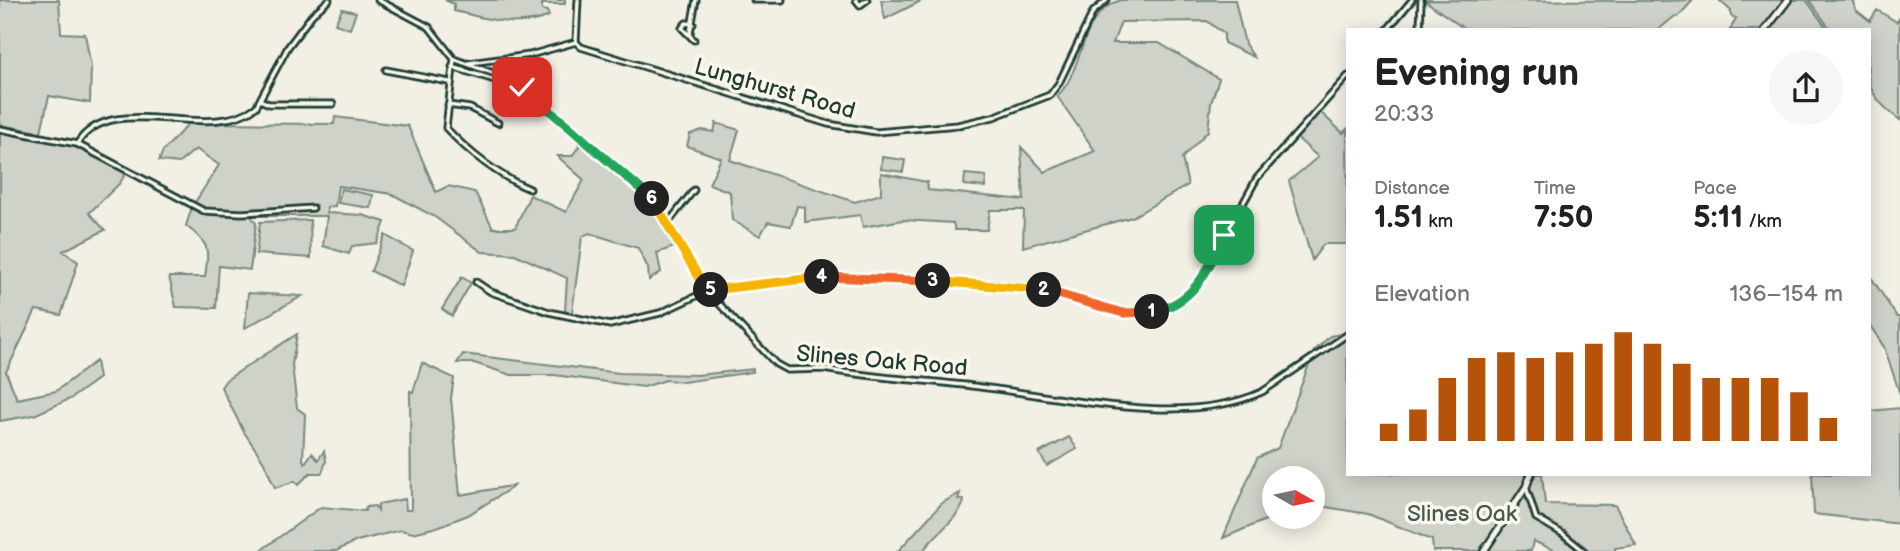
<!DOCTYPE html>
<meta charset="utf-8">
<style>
body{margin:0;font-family:"Balsamiq Sans",sans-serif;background:#f6f6f6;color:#202124;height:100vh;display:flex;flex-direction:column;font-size:26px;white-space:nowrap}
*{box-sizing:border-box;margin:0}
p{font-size:23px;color:#757577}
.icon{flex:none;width:38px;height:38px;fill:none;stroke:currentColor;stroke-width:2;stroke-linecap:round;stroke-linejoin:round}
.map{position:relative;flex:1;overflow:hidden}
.side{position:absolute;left:1346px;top:28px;width:525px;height:448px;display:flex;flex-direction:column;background:#fff;border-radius:0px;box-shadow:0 4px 18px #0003}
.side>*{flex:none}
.needle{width:46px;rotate:99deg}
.buttons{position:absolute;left:1262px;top:466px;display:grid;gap:14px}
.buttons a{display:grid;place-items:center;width:63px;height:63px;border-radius:50%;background:#fff;box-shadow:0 4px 18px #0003;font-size:35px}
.pin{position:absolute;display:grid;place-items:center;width:60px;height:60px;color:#fff;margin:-30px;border-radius:14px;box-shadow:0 4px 10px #0006}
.km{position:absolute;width:35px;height:35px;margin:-18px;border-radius:50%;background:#222;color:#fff;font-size:19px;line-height:35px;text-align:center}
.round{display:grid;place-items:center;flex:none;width:74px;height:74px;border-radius:37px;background:#f6f6f6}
.head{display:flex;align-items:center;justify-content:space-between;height:119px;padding:0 28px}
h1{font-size:38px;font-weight:700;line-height:52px}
.figures{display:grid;grid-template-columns:repeat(3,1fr);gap:10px;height:119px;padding:7px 28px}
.figures div{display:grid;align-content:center}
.figures b{font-size:30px;font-weight:700}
.figures small{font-size:19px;font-weight:400}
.figures p{font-size:19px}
.chart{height:196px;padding:14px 28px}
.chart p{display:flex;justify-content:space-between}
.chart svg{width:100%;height:126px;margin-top:7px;stroke:#b45309;stroke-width:6}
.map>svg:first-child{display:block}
</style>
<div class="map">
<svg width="1900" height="551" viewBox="0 0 1900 551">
<rect width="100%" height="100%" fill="#f2f0e5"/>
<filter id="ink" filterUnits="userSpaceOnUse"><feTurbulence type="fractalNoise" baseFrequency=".0143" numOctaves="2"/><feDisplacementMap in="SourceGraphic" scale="14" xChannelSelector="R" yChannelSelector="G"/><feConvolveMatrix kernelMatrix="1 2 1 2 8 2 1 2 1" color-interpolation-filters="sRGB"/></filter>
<g filter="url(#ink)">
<path fill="#cfd2c8" stroke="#77887e" stroke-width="2" d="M0,0H59L61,33L85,34L91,67L90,103L49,96L41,132L0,125Z
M445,0H565V4H542V10L547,11L549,16C521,29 486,19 454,11V4Z
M881,0H923L885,19Z
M1121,0H1235L1245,44L1254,57L1224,43V34L1207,21L1121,22L1113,43H1159L1219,79L1211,103L1208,131L1182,158L1188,185L1132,217L1023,247L1024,210H990L987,230H955L953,223L903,220L863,227L860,215L805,222V207L797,206L791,226L768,222L760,236L732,220L730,192L709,184L721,158L687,146L690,134L702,130L714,132L716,123L739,130L730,160L855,202L881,194V173L927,182L928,190L1024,200L1021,147L1045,172L1095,151L1057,96C1085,71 1078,12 1121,0Z
M1424,0L1663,1L1693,0L1678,17L1675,16L1658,30H1466Z
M1719,0H1806L1828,30H1730L1736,18L1731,16V11Z
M1809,0H1852L1856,10L1870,21L1877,10L1897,22L1900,17V120C1859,90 1869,76 1869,30H1831Z
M342,9L356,12L350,29L335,24Z
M1319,111L1343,133L1347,129L1348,244H1324L1312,260L1289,181L1318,157L1297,138Z
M335,117L408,126L436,192L448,186L475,192L493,228H515L530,195L566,212L584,180L557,156H572L579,146L576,133L648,197L677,246L657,253L661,272L649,280L648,268L638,248L589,233L582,237L572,313L565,311L567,278L515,254L482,252L435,217L392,194L338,186L335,206L327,207V213L362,215L385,222L377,243L352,246L349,254L323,246L327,216H251L256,223L250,270L219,266L216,308L176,307L169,277H205C209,248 210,244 186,226L192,207L219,165L196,149L179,163L159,161L163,151L189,123L334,124Z
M0,130L77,145L127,171L120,183L89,213L105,230L63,251L78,262L61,315L36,310L6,372L17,399L56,391L96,361L99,378L70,399L34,415L0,421Z
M882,157L905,160L903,172L881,169Z
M965,174L986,176L985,187L964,185Z
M341,189L373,195L371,208L338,203Z
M310,220L311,258L256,254L260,222Z
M385,235L413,251L401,286L371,271Z
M1869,274L1897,317H1900V394L1884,347L1869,324Z
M462,277L471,283L452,316L442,309Z
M248,293L302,296L245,328Z
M1347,333L1348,474H1542L1545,504L1615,505L1636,545L1615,548V551H1556L1533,541L1531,551H1433L1432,540L1368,514L1313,505L1312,478H1274L1275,516L1223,538L1257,458L1278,448L1314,351L1330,336Z
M297,334L292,365L297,408L305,414L303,460L305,463L312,453L318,460L324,451L326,461L322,473H310L298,485L295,481L275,488L264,462L244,432L221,387L226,380Z
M463,354L619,373L697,375L753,369V372L683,382L666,380L644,387L554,375H511L474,363H457Z
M422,363L454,378L451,398L460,495L516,485L468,515L437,527L413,533L401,530L357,541L336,551H260L321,507L365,511L366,507L375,506L378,511V504L405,499L406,510H411L410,391L413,392Z
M1900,408V524L1814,514L1812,474H1869V411Z
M1069,437L1077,449L1047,466L1039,453Z
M960,493L958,499L964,500C964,513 932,537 923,551H898L942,503Z"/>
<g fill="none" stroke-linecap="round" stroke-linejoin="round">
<defs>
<path id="minor" d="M378,0L429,27L454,59L512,80L644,190L707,291L776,364L787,370L824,369C873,378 922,380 972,386C1058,395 1181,429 1262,392L1348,334
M754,0H782
M856,0L860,5L867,0
M693,24L686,23L682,28L694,40
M1387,30L1412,0
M1420,30L1421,0
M690,33L696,0
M576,42L578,0
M454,59L446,128C468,152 500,177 530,189
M469,63L530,55L576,42L581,47L828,124L876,132L958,125L993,117L1050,95L1059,83L1093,12L1107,0
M452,67L508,84L532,102
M386,70L449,82
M260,100L269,104H333
M448,105L470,108L498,123
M0,129L77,144L204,211L242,213L313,208
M77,144C112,88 207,144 256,107L288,47L312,15L329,0
M668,223L694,190
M476,282L491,292L549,312L610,325L660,313L707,291L833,276L1029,287L1123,313L1162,310L1182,301L1197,287L1257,178L1348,76
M1526,487L1536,518L1563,534L1584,551"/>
<path id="secondary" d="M1765,30L1788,0
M1484,551L1526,487L1531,474"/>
</defs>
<use href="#minor" stroke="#1f3d34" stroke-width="9"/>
<use href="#secondary" stroke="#1f3d34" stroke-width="10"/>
<use href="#minor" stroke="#fbf7ec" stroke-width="3.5"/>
<use href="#secondary" stroke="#fbf7ec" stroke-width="5"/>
</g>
</g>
<g fill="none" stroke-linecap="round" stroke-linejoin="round" filter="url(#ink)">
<defs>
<path id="split-1" d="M1152,312C1195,303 1207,271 1224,235"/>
<path id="split-2" d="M1044,290L1123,313L1152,312"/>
<path id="split-3" d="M933,281L1044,290"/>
<path id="split-4" d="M822,277L933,281"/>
<path id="split-5" d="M711,290L822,277"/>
<path id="split-6" d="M652,199L707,291L711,290"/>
<path id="split-7" d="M568,126L652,199"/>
<path id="split-8" d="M522,87L568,126"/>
</defs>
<use href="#split-1" stroke="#fff" stroke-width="14"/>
<use href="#split-2" stroke="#fff" stroke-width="14"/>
<use href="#split-3" stroke="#fff" stroke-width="14"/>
<use href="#split-4" stroke="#fff" stroke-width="14"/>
<use href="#split-5" stroke="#fff" stroke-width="14"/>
<use href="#split-6" stroke="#fff" stroke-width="14"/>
<use href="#split-7" stroke="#fff" stroke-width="14"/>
<use href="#split-8" stroke="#fff" stroke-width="14"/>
<use href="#split-1" stroke="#22a559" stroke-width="9"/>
<use href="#split-2" stroke="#f0652b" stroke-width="9"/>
<use href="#split-3" stroke="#f5b400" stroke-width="9"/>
<use href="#split-4" stroke="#f0652b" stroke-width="9"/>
<use href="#split-5" stroke="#f5b400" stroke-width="9"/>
<use href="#split-6" stroke="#f5b400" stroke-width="9"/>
<use href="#split-7" stroke="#22a559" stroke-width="9"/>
<use href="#split-8" stroke="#22a559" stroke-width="9"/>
</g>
<g text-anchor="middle" stroke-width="7" stroke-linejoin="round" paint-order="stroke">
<g font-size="23" fill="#1f3d34" stroke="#fbf7ec">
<text transform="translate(775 88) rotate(16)" y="8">Lunghurst Road</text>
<text transform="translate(882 360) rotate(5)" y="8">Slines Oak Road</text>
</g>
<g font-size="23" fill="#425b52" stroke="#fbf7ec">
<text x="1462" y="521">Slines Oak</text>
</g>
</g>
</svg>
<div class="buttons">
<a><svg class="needle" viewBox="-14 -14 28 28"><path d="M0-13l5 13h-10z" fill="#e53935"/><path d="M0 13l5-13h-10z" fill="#757577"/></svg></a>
</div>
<div class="pin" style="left:1224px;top:235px;background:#1e9e55"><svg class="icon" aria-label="arrive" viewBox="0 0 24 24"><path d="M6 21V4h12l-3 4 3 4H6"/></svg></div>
<div class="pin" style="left:522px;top:87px;background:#d93025"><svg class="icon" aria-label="check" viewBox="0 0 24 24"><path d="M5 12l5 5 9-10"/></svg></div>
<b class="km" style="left:1152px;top:312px">1</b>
<b class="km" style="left:1044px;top:290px">2</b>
<b class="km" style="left:933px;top:281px">3</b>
<b class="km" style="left:822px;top:277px">4</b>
<b class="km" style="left:711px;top:290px">5</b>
<b class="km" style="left:652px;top:199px">6</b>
<section class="side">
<div class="head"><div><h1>Evening run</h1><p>20:33</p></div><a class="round"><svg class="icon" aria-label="share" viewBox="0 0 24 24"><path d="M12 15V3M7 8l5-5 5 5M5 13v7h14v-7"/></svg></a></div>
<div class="figures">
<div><p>Distance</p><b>1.51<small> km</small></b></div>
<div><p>Time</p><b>7:50</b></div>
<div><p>Pace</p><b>5:11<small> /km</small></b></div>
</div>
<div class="chart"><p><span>Elevation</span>136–154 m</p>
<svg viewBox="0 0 160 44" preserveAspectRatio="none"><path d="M5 44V38M15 44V33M25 44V22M35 44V15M45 44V13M55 44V15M65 44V13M75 44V10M85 44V6M95 44V10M105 44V17M115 44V22M125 44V22M135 44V22M145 44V27M155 44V36"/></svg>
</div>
</section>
</div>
